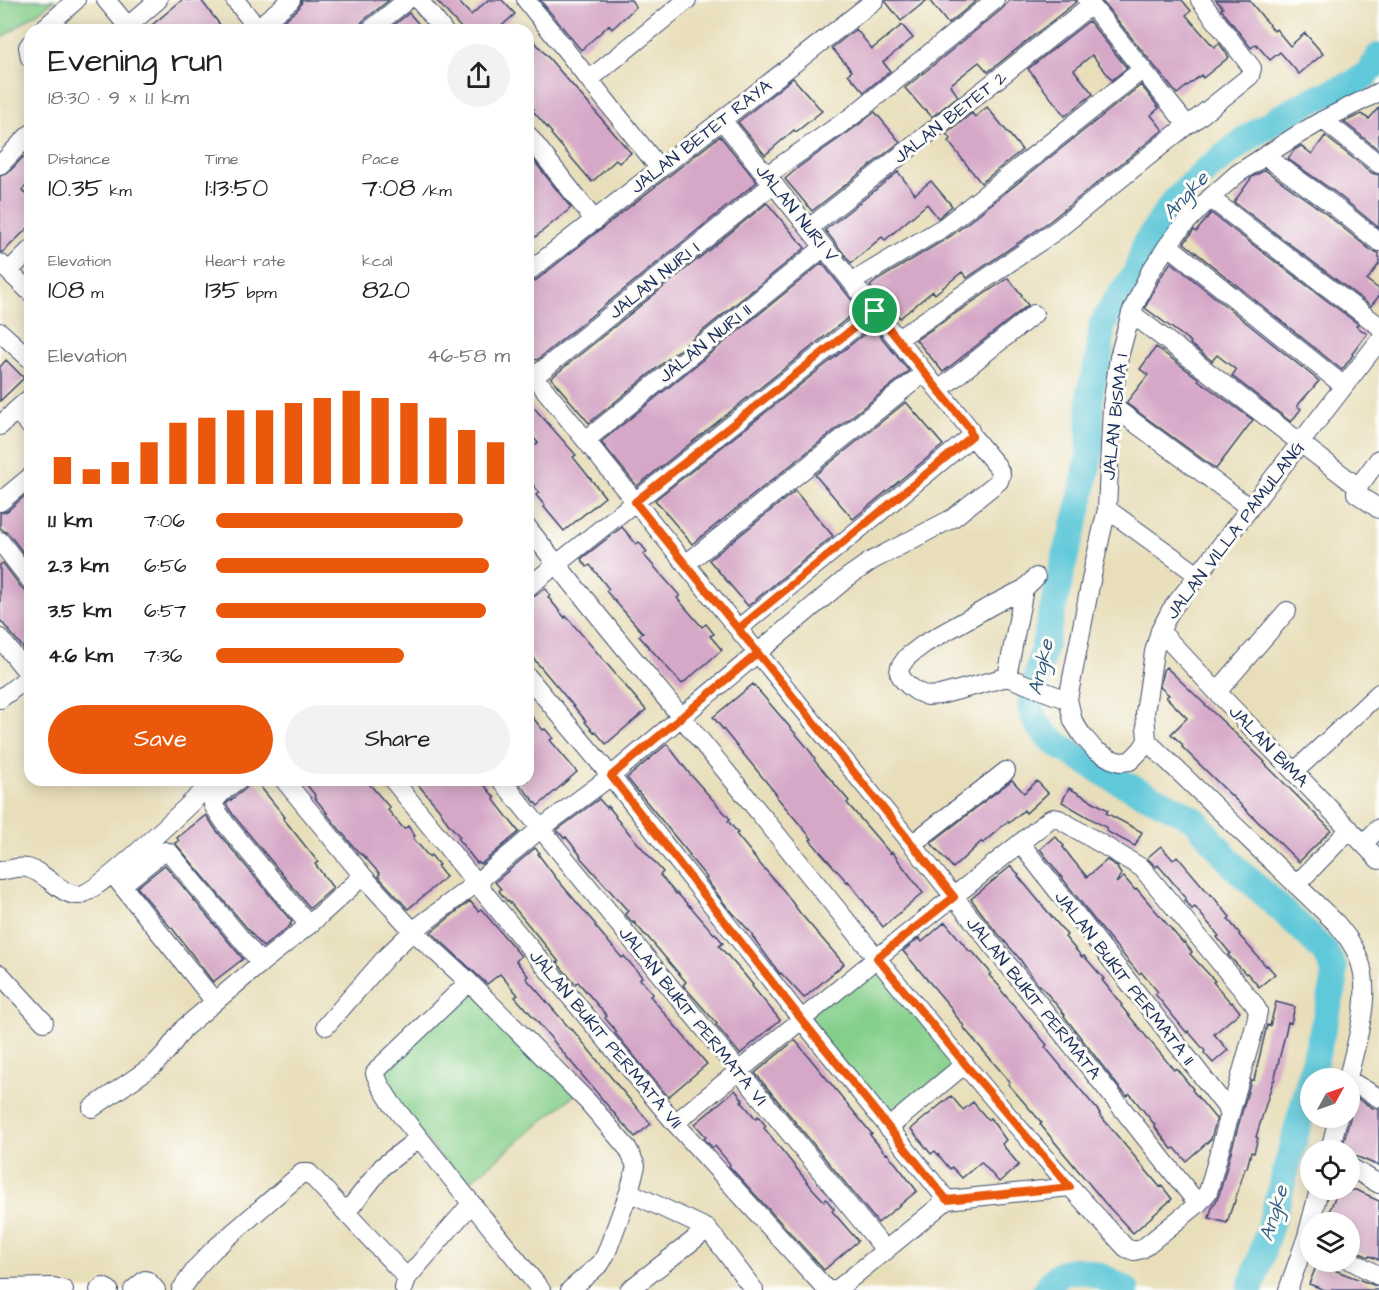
<!DOCTYPE html>
<meta charset="utf-8">
<style>
body{margin:0;font-family:"Architects Daughter",sans-serif;background:#f2f2f2;color:#202124;height:100vh;display:flex;flex-direction:column;font-size:22px;white-space:nowrap}
*{box-sizing:border-box;margin:0}
p{font-size:20px;color:#757577}
.icon{flex:none;width:33px;height:33px;fill:none;stroke:currentColor;stroke-width:2;stroke-linecap:round;stroke-linejoin:round}
.map{position:relative;flex:1;overflow:hidden}
.details{position:absolute;left:24px;top:24px;width:510px;height:762px;display:flex;flex-direction:column;background:#fff;border-radius:18px;box-shadow:0 3px 15px #0003}
.details>*{flex:none}
.needle{width:39px;rotate:50deg}
.fabs{position:absolute;left:1300px;top:1068px;display:grid;gap:12px}
.fabs a{display:grid;place-items:center;width:60px;height:60px;border-radius:50%;background:#fff;box-shadow:0 3px 15px #0003;font-size:30px}
.pin{position:absolute;display:grid;place-items:center;width:51px;height:51px;color:#fff;margin:-26px;border:3px solid #fff;border-radius:50%;box-shadow:0 2px 6px #0007}
.round{display:grid;place-items:center;flex:none;width:63px;height:63px;border-radius:32px;background:#f2f2f2}
.summary{display:flex;align-items:center;justify-content:space-between;height:102px;padding:0 24px}
h1{font-size:33px;font-weight:600;line-height:45px}
.stats{display:grid;grid-template-columns:repeat(3,1fr);gap:9px;height:102px;padding:6px 24px}
.stats div{display:grid;align-content:center}
.stats b{font-size:26px;font-weight:600}
.stats small{font-size:16px;font-weight:400}
.stats p{font-size:16px}
.chart{height:168px;padding:12px 24px}
.chart p{display:flex;justify-content:space-between}
.chart svg{width:100%;height:108px;margin-top:6px;stroke:#ea580c;stroke-width:6}
.cta{display:flex;gap:12px;margin-top:auto;padding:12px 24px}
.cta a{flex:1;height:69px;border-radius:36px;background:#ea580c;color:#fff;font-size:24px;font-weight:600;line-height:69px;text-align:center}
.cta a+a{background:#f2f2f2;color:#202124}
ul{padding:0 24px;list-style:none;font-size:20px}
li{display:grid;grid-template-columns:96px 72px 1fr;align-items:center;height:45px}
li i{height:15px;border-radius:8px;background:#ea580c}
.map>svg:first-child{display:block}
</style>
<div class="map">
<svg width="1379" height="1290" viewBox="0 0 1379 1290">
<rect width="100%" height="100%" fill="#fdfcf7"/>
<filter id="ink" filterUnits="userSpaceOnUse"><feTurbulence type="fractalNoise" baseFrequency=".0167" numOctaves="2"/><feDisplacementMap in="SourceGraphic" scale="12" xChannelSelector="R" yChannelSelector="G"/><feConvolveMatrix kernelMatrix="1 2 1 2 8 2 1 2 1" color-interpolation-filters="sRGB"/></filter>
<filter id="wash" filterUnits="userSpaceOnUse"><feTurbulence type="fractalNoise" baseFrequency=".008" numOctaves="4" result="noise"/><feDisplacementMap in="SourceGraphic" scale="24" xChannelSelector="R" yChannelSelector="G"/><feGaussianBlur stdDeviation="1.35" result="paint"/><feColorMatrix in="noise" values="0 0 0 0 0 0 0 0 0 0 0 0 0 0 0 0 0 1.4 0 .05"/><feComposite in="paint" operator="in"/></filter>
<g filter="url(#wash)">
<rect width="100%" height="100%" fill="#e8deba"/>
<path fill="#85cf8b" stroke="#507f74" stroke-width="1.5" d="M0,0H55L0,39Z
M877,958L965,1064L888,1128L802,1020Z
M467,980L578,1092L465,1185L372,1076Z"/>
<g fill="none" stroke-linecap="round" stroke-linejoin="round">
<path stroke="#5ec8d9" stroke-width="27" d="M1046,1290C1065,1255 1100,1275 1126,1290
M1250,1290C1283,1190 1308,1087 1334,985V969L1325,952L1298,925L1234,866L1195,820L1180,811L1114,779L1063,748L1047,736L1036,722L1031,707L1033,692L1065,558L1079,509L1090,452V391L1099,357L1102,325L1113,305L1137,272L1145,244L1172,204L1205,171L1246,139L1279,118L1310,101L1352,84L1366,75L1376,63L1379,56"/>
</g>
<g id="blocks">
<path fill="#d6a8c8" d="M182,0H201L224,30H146Z
M302,0H389L363,21L360,25L359,30H272L298,9L301,4Z
M436,0H457L471,15L488,0H502L515,14L497,30H463Z
M540,0H631L636,7L612,29L609,25L581,50Z
M886,0H927L901,21L886,2Z
M929,0H976V1L948,24Z
M1010,0H1076V2L988,72L979,62L950,85L958,96L932,117L925,109L924,110L905,88L1002,9Z
M1101,0H1182L1191,11L1186,15L1198,29L1214,47L1219,43L1229,57L1203,78L1201,75L1177,94Z
M1216,0H1249L1274,31L1276,29L1290,46L1305,33L1323,54L1299,74L1280,52L1270,60L1256,44L1251,48L1221,9L1223,8Z
M409,13L424,30H388Z
M1089,21L1127,68L1112,80L1092,55L1074,70L1093,94L1065,116L1028,69Z
M902,25L913,38L883,62L890,71L864,92L848,74L852,71L832,48L856,29L872,49Z
M528,34L631,153L619,163L616,160L592,182L551,134L552,133L532,110L534,109L528,103Z
M793,78L822,111L796,132L794,130L765,155L738,122Z
M1141,85L1159,108L1151,115L1163,130L1050,221L967,278L962,272L935,294L933,291L900,318L879,294L877,295L870,286L876,281L951,236Z
M987,107L1022,150L981,183L948,141L951,139L946,134L972,113L975,117Z
M1379,107V150L1344,122L1361,114L1369,119Z
M875,112L900,142L812,211L785,179L800,166L857,126Z
M720,136L757,182L537,360L533,359L528,353V283L535,281L597,232L601,230L605,226Z
M1325,136L1372,173L1379,175V228L1335,192L1288,159L1294,150L1301,146L1312,154Z
M30,153V182L22,190L30,199V226L3,252H0V176L8,173L23,157L24,158Z
M528,153L571,208L528,243Z
M1265,170L1321,210L1372,251L1379,253V264L1367,280L1379,289V296L1371,306L1234,202L1252,177Z
M898,172L915,194L931,181L952,206L938,218L927,204L885,240L882,237L851,263L825,230Z
M767,203L805,248L589,423L551,378Z
M1211,213L1358,324L1356,326L1367,334L1352,354L1353,355L1342,370L1184,243L1194,230L1196,232Z
M1171,262L1319,381L1297,406L1301,409L1291,422L1232,376L1236,370L1217,355L1212,361L1190,344L1191,342L1145,308L1160,278Z
M822,263L859,309L637,486L601,442Z
M1008,278L1022,295L1021,296L1028,305L943,372L916,340Z
M873,327L909,371L692,544L655,500Z
M1156,347L1199,379L1198,380L1253,420L1216,469L1126,403L1148,375L1140,369Z
M6,360L24,378L0,401V367Z
M528,401L576,455L573,457L605,497L564,531L544,507L545,506L536,495L539,492L528,479V451L538,443L528,431Z
M906,402L943,445L853,519L815,475Z
M795,491L833,536L748,606L709,560Z
M27,494L30,499V562L9,534L0,528V513L7,511Z
M622,527L636,544L639,542L647,552L643,554L680,596L677,598L702,627L706,624L714,634L710,636L722,650L682,684L639,636L643,633L606,591L609,589L590,565L587,567L581,559Z
M3,563L21,587L25,590L30,591V656L0,620V565Z
M545,588L550,595L548,597L565,618L566,616L646,710L606,744L595,731L594,732L585,722L586,721L528,652V598L535,596Z
M1166,667L1265,762L1264,763L1331,830L1299,862L1182,747L1183,745L1171,734L1187,718L1166,697L1169,695L1160,687L1163,670Z
M753,684L806,746L815,758L814,760L849,801L847,803L890,853L892,852L923,893L883,927L848,881L847,882L810,840L812,839L776,796L777,795L713,717Z
M528,712L543,730L545,729L553,738L550,740L577,772L538,806L516,780H528Z
M667,744L689,773L730,819L728,821L738,833L736,834L754,856H753L784,891L800,913L844,964L804,998L781,973L780,974L752,936L753,935L724,903L706,879L707,878L689,856L690,855L627,778Z
M253,780H255L285,817L283,818L318,862L315,864L333,888L310,908L234,816L226,804L245,789Z
M303,780H366L390,808L388,810L404,829L408,826L415,836L413,838L429,857L431,855L439,865L437,866L446,877L408,909L378,876L380,874L362,854L361,855L353,846L326,813H327L314,797L315,795Z
M414,780H490V782L485,786L495,798L494,800L519,832L481,864L478,862L477,863L458,839L460,837L447,822L439,809Z
M1012,780L1024,793L1037,781L1048,793L1026,813L1024,810L1009,823L1008,821L983,843L981,842L953,868L931,843Z
M1069,788L1108,810L1106,813L1142,832L1135,846L1106,831L1107,828L1062,802Z
M599,799L607,808L608,806L616,816L615,817L663,872L660,875L676,894L677,893L690,907V906L714,934L715,933L723,943L719,946L744,974L753,985L752,986L780,1020L740,1054L716,1025L717,1024L683,985L686,982L646,935H645L634,922L633,923L625,914L628,911L580,857L581,856L566,837L564,838L557,830Z
M206,815L216,830L292,922L290,924L291,925L263,947L175,843L179,841L177,838Z
M1055,836L1064,846L1063,847L1072,859L1087,877L1107,860L1118,867L1117,868L1121,874L1116,883L1124,877L1135,890L1137,889L1183,943L1184,942L1192,952L1190,954L1215,981L1213,982L1231,1003L1232,1002L1240,1012L1214,1034L1228,1050L1213,1063L1204,1053L1205,1051L1188,1031L1187,1033L1155,994L1158,992L1141,972L1139,974L1096,922L1040,849Z
M1161,846L1173,860L1177,856L1210,895L1211,894L1230,917L1228,919L1240,934L1239,935L1266,966L1267,965L1275,974L1259,987L1247,973L1246,974L1228,955L1230,953L1217,937L1219,936L1195,907L1192,909L1184,900L1186,898L1170,879L1158,865L1156,867L1147,858Z
M535,848L540,853L538,854L556,878L596,925L595,926L622,958L624,956L642,977L640,979L653,994L650,996L707,1064L668,1097L615,1033L617,1032L605,1018L607,1016L578,982L575,984L565,972L557,963L559,962L508,900L507,901L499,891L501,889L495,882Z
M165,865L243,959L213,982L172,928H171L137,887Z
M1011,866L1019,875L1018,876L1067,935L1065,937L1082,957L1084,956L1104,979L1102,980L1122,1005L1121,1006L1174,1070L1176,1068L1193,1089L1192,1090L1216,1119L1217,1118L1211,1139L1186,1161L1175,1148L1172,1149L1154,1126L1155,1125L1130,1094L1127,1096L1118,1086L1064,1016L1065,1015L1040,985L1039,986L1019,958L993,928L971,899Z
M470,901L478,911L481,909L521,956L516,961L528,976L526,978L571,1030L572,1029L619,1087L651,1124L635,1137L625,1125H624L524,1006H523L515,997L518,995L500,974L487,984L431,932Z
M945,922L970,952L972,951L991,973L989,975L1001,988L1000,989L1047,1045L1045,1047L1100,1113L1099,1114L1160,1187L1162,1186L1172,1199L1133,1233L1105,1203L1062,1151L1040,1124L1042,1123L1008,1084L1010,1082L963,1027L964,1026L952,1011L953,1010L903,951L919,938L922,942Z
M1276,1002L1295,1007L1291,1023L1288,1022L1274,1081H1273L1256,1137L1258,1138L1254,1153L1251,1152L1247,1168H1245L1234,1204H1233L1227,1223L1209,1218L1213,1204L1215,1203L1219,1195L1251,1080H1254L1267,1025L1270,1026Z
M795,1040L872,1134L870,1135L886,1154L887,1153L897,1165L917,1191L878,1223L755,1073Z
M735,1090L743,1100L741,1101L756,1119L758,1116L766,1126L764,1128L813,1189L824,1201L826,1199L834,1209L832,1211L858,1241L824,1270L729,1166L730,1164L715,1146L713,1148L704,1139L706,1137L695,1124Z
M951,1096L963,1110L973,1102L988,1120L990,1118L1006,1140L1002,1144L1019,1165L999,1182L981,1162L962,1178L952,1167L950,1169L935,1151L931,1154L911,1129Z
M1355,1097L1373,1108L1379,1109V1166L1351,1154L1352,1152L1350,1150L1342,1148L1350,1118V1110Z
M1338,1190H1356L1370,1196V1197L1379,1201V1260L1370,1256L1369,1257L1366,1256L1350,1247V1222H1325Z
M1318,1262L1330,1266L1329,1268L1379,1287V1290H1325L1309,1284Z"/>
</g>
</g>
<g filter="url(#ink)">
<use href="#blocks" fill-opacity="0" stroke="#3a496c" stroke-width="1.5"/>
<g fill="none" stroke-linecap="round" stroke-linejoin="round">
<defs>
<path id="street" d="M106,0L131,30
M235,0L259,30
M419,0L443,30
M526,0L660,169
M1087,0L1187,125
M128,26L158,0
M257,28L291,0
M42,30L76,0
M370,30L407,0
M30,44L28,47L30,58
M590,79L687,0
M722,120L969,428L972,436L738,629
M1323,120L1379,164
M528,135L595,221
M1265,156L1328,201L1379,242
M0,165L30,134
M767,175L851,117L995,0
M1210,198L1379,326
M809,228L1091,5
M1168,245L1344,386
M0,263L30,292
M9,271L30,250
M528,272L875,0
M852,282L944,227L1143,69
M1131,313L1358,487L1379,459
M0,332L30,359
M898,339L1057,230L1187,125L1194,121L1250,76L1252,68L1200,0
M528,369L912,844L1198,1204
M534,377L773,184
M939,390L1034,314
M30,398L16,410L30,426
M1112,406L1250,508
M0,426L16,410
M586,440L824,247
M1358,487L1356,491V493L1379,509
M0,502L30,477
M1107,509L1198,575
M528,528C605,626 685,720 762,816C880,963 998,1110 1126,1248L1134,1251L1142,1249L1198,1204L1208,1192L1256,1022L1258,1011L1254,1004L1142,868L1059,819L1054,818L1050,819L877,958L675,1123
M0,541L30,580
M686,564L924,373
M1036,577L1024,589L994,604L924,644L907,657L900,667L899,673L903,680L908,685L916,691L927,696L940,695L1007,677L1054,695L1068,699
M528,587L875,311
M1160,631L1217,692L1379,860
M0,638L30,676
M528,677L611,776L802,1020L947,1200
M1007,677L1024,589
M1217,692L1287,611
M0,699L30,676
M1147,741L1141,750L1130,761L1120,762L1111,759L1095,750L1082,735L1073,721L1068,699L1094,565L1107,509L1112,406L1119,357L1131,313L1150,272L1168,245L1181,228L1210,198L1237,174L1294,137L1323,120L1379,92
M1147,741L1145,713L1154,652L1160,631L1171,610L1379,341
M1147,741L1336,923C1345,934 1354,945 1359,959C1373,995 1356,1042 1348,1078
M1294,772L1379,693
M238,780C229,787 217,794 213,805L225,823L309,925
M284,780L363,876L413,931L469,982L588,1102L628,1149L636,1166L629,1192L606,1254L601,1263L570,1290
M393,780L476,883L675,1123L827,1290
M501,780L886,1251
M912,844L1006,771
M1021,844L1230,1112
M1363,844L1379,828
M0,871C8,870 19,866 27,868C45,871 62,897 79,895C97,894 196,798 215,780
M115,877L215,1002
M122,885L159,855L165,851L170,853L261,963
M1296,885L1350,829
M0,974L44,1022
M469,982L380,1067L375,1073L380,1085L392,1104L541,1290
M326,1026L388,955L413,931L476,883L540,829L611,776L848,577L871,561L953,518L999,481L1001,474L997,466L972,436
M1350,1081L1379,1098
M92,1108L154,1065L167,1051L184,1028L261,963L309,925L363,876
M888,1128L965,1064
M1330,1150L1338,1118
M1350,1167L1379,1184
M629,1192L708,1229L754,1290
M346,1213L383,1166L419,1138
M1350,1260L1379,1276
M0,1288L54,1287L64,1290
M404,1288L407,1278L471,1204
M99,1290L103,1287L109,1290
M133,1290L145,1280L148,1281L156,1290
M181,1290L197,1267L213,1250L302,1173H309L407,1278
M629,1290L708,1229
M834,1290L839,1288L947,1200L1070,1187
M1288,1290L1307,1236L1319,1190"/>
</defs>
<use href="#street" stroke="#3a496c" stroke-width="20"/>
<use href="#street" stroke="#fff" stroke-width="18"/>
</g>
</g>
<g fill="none" stroke-linecap="round" stroke-linejoin="round" filter="url(#ink)">
<defs>
<path id="route" d="M875,311L969,428L972,436L738,629L758,653L611,776L802,1020L947,1200L1070,1187L965,1064L877,958L954,897L912,844L761,657C754,648 746,638 738,629L635,502L875,311"/>
</defs>
<use href="#route" stroke="#fff" stroke-width="12"/>
<use href="#route" stroke="#ea580c" stroke-width="8"/>
</g>
<g text-anchor="middle" stroke-width="6" stroke-linejoin="round" paint-order="stroke">
<g font-size="18" fill="#1b2f5e" stroke="#fdfcf7">
<text transform="translate(950 117) rotate(-38)" y="6">JALAN BETET 2</text>
<text transform="translate(701 136) rotate(-38)" y="6">JALAN BETET RAYA</text>
<text transform="translate(797 213) rotate(51)" y="6">JALAN NURI V</text>
<text transform="translate(654 280) rotate(-39)" y="6">JALAN NURI I</text>
<text transform="translate(705 343) rotate(-39)" y="6">JALAN NURI II</text>
<text transform="translate(1115 417) rotate(-84)" y="6">JALAN BISMA 1</text>
<text transform="translate(1235 530) rotate(-53)" y="6">JALAN VILLA PAMULANG</text>
<text transform="translate(1269 746) rotate(46)" y="6">JALAN BIMA</text>
<text transform="translate(1125 978) rotate(52)" y="6">JALAN BUKIT PERMATA II</text>
<text transform="translate(1034 998) rotate(51)" y="6">JALAN BUKIT PERMATA</text>
<text transform="translate(693 1016) rotate(51)" y="6">JALAN BUKIT PERMATA VI</text>
<text transform="translate(606 1039) rotate(50)" y="6">JALAN BUKIT PERMATA VII</text>
</g>
<g font-size="20" font-style="italic" fill="#2f5d83" stroke="#fdfcf7">
<text transform="translate(1185 195) rotate(-47)" y="7">Angke</text>
<text transform="translate(1040 667) rotate(-77)" y="7">Angke</text>
<text transform="translate(1273 1213) rotate(-73)" y="7">Angke</text>
</g>
</g>
</svg>
<div class="fabs">
<a><svg class="needle" viewBox="-14 -14 28 28"><path d="M0-13l5 13h-10z" fill="#e53935"/><path d="M0 13l5-13h-10z" fill="#757577"/></svg></a>
<a><svg class="icon" aria-label="locate" viewBox="0 0 24 24"><circle cx="12" cy="12" r="6"/><path d="M12 2v4M12 18v4M2 12h4M18 12h4"/></svg></a>
<a><svg class="icon" aria-label="layers" viewBox="0 0 24 24"><path d="M12 4l9 5-9 5-9-5zM3 14l9 5 9-5"/></svg></a>
</div>
<div class="pin" style="left:875px;top:311px;background:#1e9e55"><svg class="icon" aria-label="arrive" viewBox="0 0 24 24"><path d="M6 21V4h12l-3 4 3 4H6"/></svg></div>
<section class="details">
<div class="summary"><div><h1>Evening run</h1><p>18:30 · 9 × 1.1 km</p></div><a class="round"><svg class="icon" aria-label="share" viewBox="0 0 24 24"><path d="M12 15V3M7 8l5-5 5 5M5 13v7h14v-7"/></svg></a></div>
<div class="stats">
<div><p>Distance</p><b>10.35<small> km</small></b></div>
<div><p>Time</p><b>1:13:50</b></div>
<div><p>Pace</p><b>7:08<small> /km</small></b></div>
</div>
<div class="stats">
<div><p>Elevation</p><b>108<small> m</small></b></div>
<div><p>Heart rate</p><b>135<small> bpm</small></b></div>
<div><p>kcal</p><b>820</b></div>
</div>
<div class="chart"><p><span>Elevation</span>46–58 m</p>
<svg viewBox="0 0 160 44" preserveAspectRatio="none"><path d="M5 44V33M15 44V38M25 44V35M35 44V27M45 44V19M55 44V17M65 44V14M75 44V14M85 44V11M95 44V9M105 44V6M115 44V9M125 44V11M135 44V17M145 44V22M155 44V27"/></svg>
</div>
<ul>
<li><b>1.1 km</b>7:06<i style="width:84%"></i></li>
<li><b>2.3 km</b>6:56<i style="width:93%"></i></li>
<li><b>3.5 km</b>6:57<i style="width:92%"></i></li>
<li><b>4.6 km</b>7:36<i style="width:64%"></i></li>
</ul>
<div class="cta"><a>Save</a><a>Share</a></div>
</section>
</div>
